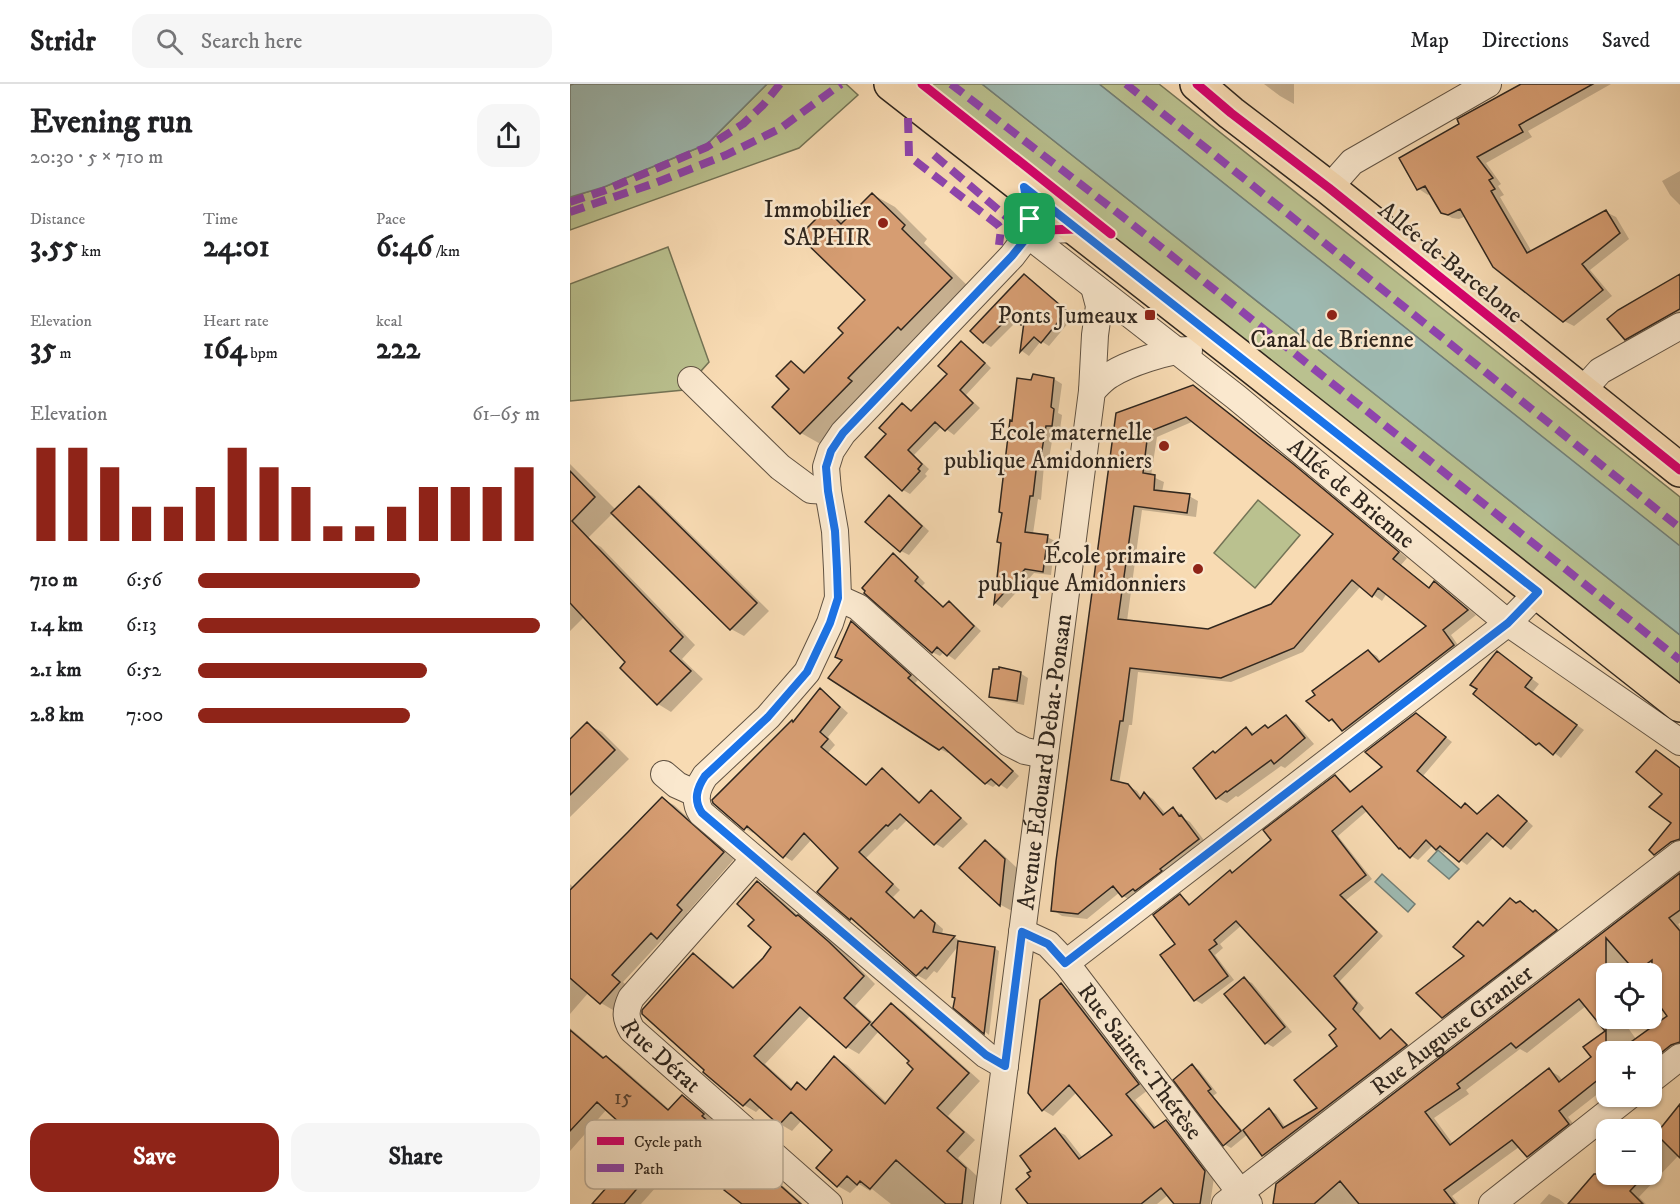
<!DOCTYPE html>
<meta charset="utf-8">
<style>
body{margin:0;font-family:"IM FELL DW Pica",serif;background:#f6f6f6;color:#202124;height:100vh;display:flex;flex-direction:column;font-size:22px;white-space:nowrap}
*{box-sizing:border-box;margin:0}
p{font-size:20px;color:#757577}
.icon{flex:none;width:33px;height:33px;fill:none;stroke:currentColor;stroke-width:2;stroke-linecap:round;stroke-linejoin:round}
.map{position:relative;flex:1;overflow:hidden}
.side{display:flex;flex-direction:column;background:#fff;width:570px}
.side>*{flex:none}
.buttons{position:absolute;left:1026px;top:879px;display:grid;gap:12px}
.buttons a{display:grid;place-items:center;width:66px;height:66px;border-radius:12px;background:#fff;box-shadow:0 2px 4px #0004;font-size:30px}
.pin{position:absolute;display:grid;place-items:center;width:51px;height:51px;color:#fff;margin:-26px;border-radius:12px;box-shadow:0 3px 9px #0006}
.round{display:grid;place-items:center;flex:none;width:63px;height:63px;border-radius:18px;background:#f6f6f6}
.summary{display:flex;align-items:center;justify-content:space-between;height:102px;padding:0 30px}
h1{font-size:33px;font-weight:700;line-height:45px}
.figures{display:grid;grid-template-columns:repeat(3,1fr);gap:9px;height:102px;padding:6px 30px}
.figures div{display:grid;align-content:center}
.figures b{font-size:30px;font-weight:700}
.figures small{font-size:16px;font-weight:400}
.figures p{font-size:16px}
.chart{height:168px;padding:12px 30px}
.chart p{display:flex;justify-content:space-between}
.chart svg{width:100%;height:108px;margin-top:6px;stroke:#8f2418;stroke-width:6}
.action{display:flex;gap:12px;margin-top:auto;padding:12px 30px}
.action a{flex:1;height:69px;border-radius:18px;background:#8f2418;color:#fff;font-size:24px;font-weight:700;line-height:69px;text-align:center}
.action a+a{background:#f6f6f6;color:#202124}
ul{padding:0 30px;list-style:none;font-size:20px}
li{display:grid;grid-template-columns:96px 72px 1fr;align-items:center;height:45px}
li i{height:15px;border-radius:8px;background:#8f2418}
header{display:flex;align-items:center;gap:36px;box-sizing:border-box;height:84px;padding:0 30px;background:#fff;border-bottom:2px solid #e0e0e0}
header strong{font-size:28px}
nav{display:flex;gap:33px;margin-inline-start:auto;font-size:21px}
.search{width:420px;height:54px;background:#f6f6f6;display:flex;align-items:center;gap:15px;box-sizing:border-box;padding:0 21px;border-radius:18px;color:#757577;font-size:22px}
main{display:flex;flex:1;min-height:0}
.map>svg:first-child{display:block}
</style>
<header>
<strong>Stridr</strong>
<div class="search"><svg class="icon" aria-label="search" viewBox="0 0 24 24"><circle cx="10" cy="10" r="6"/><path d="M15 15l6 6"/></svg>Search here</div>
<nav><a>Map</a><a>Directions</a><a>Saved</a></nav>
</header>
<main>
<section class="side">
<div class="summary"><div><h1>Evening run</h1><p>20:30 · 5 × 710 m</p></div><a class="round"><svg class="icon" aria-label="share" viewBox="0 0 24 24"><path d="M12 15V3M7 8l5-5 5 5M5 13v7h14v-7"/></svg></a></div>
<div class="figures">
<div><p>Distance</p><b>3.55<small> km</small></b></div>
<div><p>Time</p><b>24:01</b></div>
<div><p>Pace</p><b>6:46<small> /km</small></b></div>
</div>
<div class="figures">
<div><p>Elevation</p><b>35<small> m</small></b></div>
<div><p>Heart rate</p><b>164<small> bpm</small></b></div>
<div><p>kcal</p><b>222</b></div>
</div>
<div class="chart"><p><span>Elevation</span>61–65 m</p>
<svg viewBox="0 0 160 44" preserveAspectRatio="none"><path d="M5 44V6M15 44V6M25 44V14M35 44V30M45 44V30M55 44V22M65 44V6M75 44V14M85 44V22M95 44V38M105 44V38M115 44V30M125 44V22M135 44V22M145 44V22M155 44V14"/></svg>
</div>
<ul>
<li><b>710 m</b>6:56<i style="width:65%"></i></li>
<li><b>1.4 km</b>6:13<i style="width:100%"></i></li>
<li><b>2.1 km</b>6:52<i style="width:67%"></i></li>
<li><b>2.8 km</b>7:00<i style="width:62%"></i></li>
</ul>
<div class="action"><a>Save</a><a>Share</a></div>
</section>
<div class="map">
<svg width="1110" height="1120" viewBox="0 0 1110 1120">
<rect width="100%" height="100%" fill="#f8dbb3"/>
<filter id="stains"><feTurbulence type="fractalNoise" baseFrequency=".00333" numOctaves="4"/><feColorMatrix values="0 0 0 0 .2 0 0 0 0 .09 0 0 0 0 .02 0 0 0 .5 -.17"/></filter>
<radialGradient id="worn" r=".72"><stop offset=".6" stop-color="#630" stop-opacity="0"/><stop offset="1" stop-color="#630" stop-opacity=".3"/></radialGradient>
<path fill="#bac18f" stroke="#747456" stroke-width="1.5" d="M197,0H276L288,11L229,64L0,146V113L34,103L137,60Z
M348,0H412L1110,551V600Z
M529,0H589L1110,413V463Z
M98,163L139,278L114,306L0,317V200Z
M688,416L730,451L685,504L644,469Z"/>
<path fill="#9ebab2" stroke="#727f77" stroke-width="1.5" d="M4,0H197L137,60L34,103L0,113V1Z
M412,0H529L1110,462V551Z
M868,766L889,785L879,795L858,777Z
M812,790L845,820L838,828L805,798Z"/>
<path fill="#0003" fill-rule="evenodd" d="M694,0H724V20L710,12Z
M954,0H1041L958,47L962,53L916,79L931,100L928,102L934,111L930,113L962,168L1036,128L1046,133L1059,155L1020,186L1042,212L1004,242L994,237L896,132L889,135L882,134L872,128L861,109L858,111L849,105L891,40Z
M1110,87V121L1100,111L1092,97Z
M302,110L325,123L357,155L354,159L403,207L254,362L231,349L204,323L221,305V279L236,288L275,249L297,216L256,127L275,138Z
M455,192L463,197L504,232L479,262L471,257L459,272L452,267L455,242L448,236L421,263L413,258Z
M1110,192V235L1065,260L1056,255Z
M391,259L399,263L421,284L396,311L410,324L384,351L372,342L344,371L359,385L355,390L357,392L340,410L333,406L318,350L333,321L343,327L379,290Z
M464,291L484,295L492,300L488,329L492,331L490,346L484,345L478,381H474L471,416L468,415L463,450L477,453L485,457L481,491L464,489L432,524L425,519L443,339Z
M632,308L731,386L837,474L831,481L861,505L865,499L873,504L906,531L881,551L892,567L782,651L760,636L798,567L807,572L811,578L858,542L817,509L812,517L791,502L733,568L661,598L568,588L562,641H559L549,700L557,701L567,707L572,714L575,710L583,715L596,730L603,725L612,730L615,735L620,738L637,760L562,817L553,812L550,808L517,835L492,832L483,826L547,330ZM624,337L765,450L702,521L638,546L557,537L572,426L626,433L628,417L619,412L592,408L594,398L581,392L587,353Z
M0,380L46,426L69,404L82,412L199,527L174,552L161,545L43,429L17,455L31,463L125,561L112,575L133,595L101,628L88,620L52,584L57,578L15,532L0,547Z
M319,413L327,417L359,447L339,471L331,467Z
M323,471L331,475L355,499L352,502L375,524L379,519L387,524L411,547L385,576L374,568L370,572L362,568Z
M282,539L289,543L348,596L345,599L449,692L437,705L428,699L423,703L415,699L380,668L378,669L370,665L274,576Z
M928,569L969,600L962,609L1014,646L991,674L977,663L975,665L967,660Z
M450,589L458,594L454,621L429,616L421,612Z
M250,606L258,611L278,629L258,653L265,661L258,669L297,702L312,686L320,691L351,719L361,708L369,713L398,740L373,764L364,759L338,735L327,746L325,745L296,774L330,806L323,813L345,834L351,828L359,833L373,845L372,851L384,853L392,858L391,859L424,864L429,867L419,951L385,923L389,861L367,889L364,887L356,896L347,891L289,839L281,834L270,784L242,755L222,777L214,772L185,747L183,749L175,744L224,639Z
M846,630L882,658L853,692L893,725L896,721L909,731L928,713L936,717L963,742L941,766L924,753L897,781L877,766L874,769L863,761L848,776L841,772L798,726L768,752L802,795L776,816L813,852L770,897L794,924L789,930L812,955L821,947L828,951L843,966L700,1075L693,1071L678,1050L661,1064L654,1060L623,982L629,986L647,1009L643,1012L673,1047L699,1026L706,1030L716,1044L750,1025L769,963L768,945L672,841L650,860L653,864L645,871L664,896L632,920L625,916L607,860L610,812L617,816L621,821L660,788L663,790L703,757L765,693L772,697L782,708L815,683Z
M716,633L726,639L744,660L715,684L711,682L668,713L666,712L657,719L647,714L677,645L685,650L699,645Z
M17,640L32,648L59,675L0,733V657Z
M92,715L104,721L164,775L117,829L123,834L100,860L92,856L53,898L61,906L43,926L31,919L19,908L0,930V800L4,804Z
M415,758L427,765L447,784L442,827L431,821L391,784Z
M1110,791V839L1108,840L1110,843V967L1082,990V968H1036V1008L1034,1005L998,1033L1008,1046L967,1078L958,1072L949,1063L882,1112L889,1120H705ZM1036,890H1082V908L1099,933L1066,955L1051,934H1036ZM1016,922L1037,948L1015,964L1023,973L993,997L989,992L979,986L883,1060L864,1034L899,1010L896,1006L950,965L957,969Z
M188,799L200,806L231,834L240,840L272,866L305,900L285,922L304,939L322,921L334,928L410,997L378,1032L405,1056L388,1074L408,1093L405,1120H321L302,1105L300,1107L289,1100L280,1109L268,1102L264,1066L232,1036L222,1047L210,1040L191,1023L186,1028L174,1021L135,988L123,871L135,878L165,904L203,863L186,835ZM241,931L277,963L289,970L309,947L341,977L345,985L318,1020L277,981L265,974L238,1006L228,1000L223,1005L195,980Z
M950,818L973,833L994,851L881,937L873,933L908,839L914,842Z
M674,895L682,899L722,948L703,963L696,959L656,910Z
M491,901L501,907L578,1006L565,1016L587,1044L596,1037L606,1043L644,1094L640,1120H606L598,1111L587,1120H460L463,1087L485,1046L495,1051L513,1074L544,1052L507,1008L483,1032L473,1026L460,1009Z
M0,944L35,974L48,980L100,1026L113,1012L124,1019L145,1037L143,1039L233,1120H174L161,1101L103,1051L90,1070L78,1063L37,1025L0,1067Z
M1110,1027V1072L1109,1071L1069,1113L1076,1120H1000L1036,1080V1090H1082V1057L1096,1038Z
M59,1080L70,1087L87,1102L71,1120H24Z
M979,1110L989,1115L995,1120H970Z"/>
<path fill="#d69d72" stroke="#2f261e" stroke-width="1.5" fill-rule="evenodd" d="M951,0H1023L949,41L953,48L907,73L923,94L919,96L925,105L921,107L957,169L1036,126L1050,149L1012,180L1033,206L993,238L923,183L890,125L878,131L871,129L855,102L847,106L829,74L889,40L887,35Z
M302,109L335,141L332,145L382,194L331,246L328,243L278,294L282,297L230,350L202,323L219,305L206,292L221,277L234,289L273,249L268,244L295,216L229,152L256,125L271,140Z
M454,190L497,227L471,259L464,253L450,268L454,238L451,241L440,232L413,259L400,247Z
M1110,190V225L1055,256L1037,235L1048,226Z
M391,257L415,279L390,306L403,319L375,347L365,338L338,366L352,380L348,385L350,387L332,407L295,373L316,350L309,344L332,319L341,327L377,290L368,282Z
M463,290L484,294L481,323L484,325L482,342H476L470,378H467L463,412H460L455,448L478,451L473,488L455,485L424,520L431,459L427,458L432,429L429,428L440,336L442,337L447,294L461,296Z
M623,301L722,379L829,468L823,475L859,504L864,497L898,526L873,546L884,561L772,647L762,635L759,637L736,617L745,611L742,607L798,566L809,578L856,542L808,504L802,513L782,496L724,564L651,594L560,584L553,637H550L541,696L558,700L570,715L574,708L593,731L603,723L609,732L611,731L629,755L590,785L592,787L565,807L563,805L552,813L543,802L508,830L481,827L486,777L546,329ZM616,333L763,450L701,520L638,545L548,535L564,422L617,429L620,410L584,406L585,391L573,389L578,348Z
M0,387L25,413L2,437L113,553L100,567L121,587L87,621L50,584L55,578L0,519Z
M69,402L187,519L160,546L41,429Z
M319,411L352,442L330,468L295,438Z
M323,469L348,493L345,497L373,523L379,517L404,542L377,572L367,563L362,569L294,509L295,507L292,504Z
M281,537L341,591L338,594L443,687L429,702L421,695L415,700L373,663L369,666L258,594L272,576L265,573Z
M927,567L962,594L955,603L1007,641L983,671L969,659L966,661L903,610L907,605L900,601Z
M429,583L451,588L447,617L419,613L423,585H429Z
M250,604L270,623L250,648L258,655L251,663L296,701L312,684L349,719L361,706L391,734L364,761L330,730L318,742L316,741L289,768L323,800L316,808L344,834L351,826L365,839L363,848L385,852L357,885L355,883L346,892L281,834L280,836L247,808L268,784L234,749L213,774L177,742L174,746L143,719L142,716L222,636L223,638Z
M846,629L876,653L847,687L891,724L895,719L907,730L928,711L957,737L933,763L917,749L889,778L870,762L866,766L856,756L840,774L830,764L829,765L792,722L762,747L796,791L770,811L807,848L764,892L787,919L783,925L810,955L821,945L837,961L692,1072L673,1046L699,1024L713,1044L747,1024L724,996L767,962L759,951L766,945L666,837L644,856L647,860L639,866L658,892L624,917L590,871L605,860L583,831L610,810L619,821L660,786L662,789L701,756L693,746L765,691L780,708L812,683L795,668Z
M716,631L735,654L704,680L701,676L657,708L656,707L646,715L623,684L643,667L645,669L676,643L682,651L695,641L698,644Z
M17,638L45,666L0,711V655Z
M1086,666L1110,684V755L1101,758L1084,771L1079,766L1101,739L1079,723L1092,710L1066,688Z
M92,713L154,768L107,821L112,826L87,855L81,849L42,891L50,898L30,920L0,894V806L58,748Z
M415,756L435,775L430,822L389,784Z
M1110,789V826L1099,834L1110,847V958L1101,961L1082,976V968H1047L1097,932L1082,911V876L1066,888L1036,854V994L1034,991L989,1027L999,1040L957,1073L942,1056L874,1106L885,1120H789L770,1097L744,1120H703L706,1100ZM1009,915L1035,947L1013,963L1021,973L989,998L979,984L880,1061L855,1028L890,1004L887,1000L941,959L946,964Z
M187,797L226,832L228,831L259,858L294,892L274,914L300,938L276,964L230,923L184,972L221,1006L227,998L236,1006L264,972L315,1020L343,985L337,979L339,977L301,941L321,919L399,989L367,1024L394,1048L377,1067L396,1084L392,1120H376L326,1076L300,1105L290,1097L287,1101L277,1092L267,1103L246,1084L262,1066L221,1028L209,1041L180,1015L173,1022L133,988L134,986L72,930V926L123,869L163,904L193,874L201,863L178,842L184,836L167,820Z
M940,814L946,819L950,817L963,828L965,826L987,846L872,934L846,909L894,872L883,863L908,837L913,842Z
M388,857L425,863L414,950L383,924L385,914L382,913Z
M674,893L715,943L695,960L654,910Z
M491,899L569,1000L556,1010L584,1044L596,1036L635,1087L630,1120H604L591,1104L571,1120H458L446,1105L460,1093L457,1089L461,1087L450,1072L485,1044L509,1075L542,1051L499,1001L472,1027L458,1009L470,916Z
M0,946L33,974L36,972L98,1026L112,1011L134,1030L132,1032L231,1120H172L154,1106L159,1101L113,1063L92,1043L77,1064L27,1018L0,1047Z
M622,980L641,1005L638,1007L671,1047L653,1062L603,996Z
M1110,1020V1074L1086,1050Z
M59,1078L76,1094L54,1120H22Z
M1024,1090H1076L1060,1107L1073,1120H998Z"/>
<g fill="none" stroke-linecap="round" stroke-linejoin="round">
<defs>
<g id="minor">
<path d="M759,104L782,78L918,0"/>
<path id="s1" d="M458,151L666,313L938,539L1110,658"/>
<path d="M121,296L210,383L241,406L258,407"/>
<path d="M522,307C527,302 533,295 540,291C557,280 598,266 619,266"/>
<path d="M1012,307L1030,287L1110,242"/>
<path d="M268,514L288,523L439,659L455,667L475,671"/>
<path d="M94,690L107,701L127,710"/>
<path id="s2" d="M184,775L61,914C55,927 55,934 62,946L259,1120"/>
<path id="s3" d="M452,848L478,860L496,879L679,1120"/>
<path d="M496,879L938,539L968,508"/>
<path d="M435,982L416,971L131,729C123,716 127,704 135,692L198,633L237,588L260,539L268,514L267,485L265,447L258,407L256,383L261,367L273,349L442,172L458,151L476,146L507,145"/>
<path d="M1082,995L1110,973"/>
<path id="s4" d="M417,1120L522,307L525,251L529,222L524,203"/>
<path id="s5" d="M655,1120L1110,770"/>
<path d="M922,1120L1059,1012"/>
</g>
<path id="major" d="M321,0L666,270L1110,621
M627,0L661,29L759,104L1110,386"/>
</defs>
<use href="#minor" stroke="#615343" stroke-width="28"/>
<use href="#major" stroke="#2f261e" stroke-width="36"/>
<use href="#minor" stroke="#fae8ce" stroke-width="26"/>
<use href="#major" stroke="#f8dbb3" stroke-width="33"/>
<path stroke="#8e44ad" stroke-width="8" stroke-dasharray="15 8" stroke-linecap="butt" d="M381,0L553,133L1110,576
M556,0L1110,444
M338,34L339,72L428,141L431,145L429,161
M364,71L458,151
M0,118L33,107L137,63L173,40L193,21L210,0
M0,128L85,99L156,71L211,44L271,0"/>
<defs>
<path id="cycleway" d="M352,0L541,150
M627,0L661,29L759,104L1110,386
M435,982L416,971L131,729C123,716 127,704 135,692L198,633L237,588L260,539L268,514L267,485L265,447L258,407L256,383L261,367L273,349L442,172L458,151L476,146L507,145"/>
</defs>
<use href="#cycleway" stroke="#fae8ce" stroke-width="13"/>
<use href="#cycleway" stroke="#d6006c" stroke-width="9"/>
</g>
<g fill="none" stroke-linecap="round" stroke-linejoin="round">
<defs>
<path id="route" d="M454,103L968,508L938,539L495,879L478,860L452,848L435,982L416,971L132,729C123,716 127,704 135,692L198,633L237,588L260,539L268,514L267,485L265,447L258,407L256,383L261,367L273,349L442,172L458,152L460,135Z"/>
</defs>
<use href="#route" stroke="#fff" stroke-width="12"/>
<use href="#route" stroke="#1a73e8" stroke-width="8"/>
</g>
<g fill="#8f2418" stroke="#fae8ce" stroke-width="2">
<circle cx="313" cy="139" r="6"/>
<rect x="574" y="225" width="12" height="12" rx="3"/>
<circle cx="762" cy="231" r="6"/>
<circle cx="594" cy="362" r="6"/>
<circle cx="628" cy="485" r="6"/>
</g>
<g text-anchor="middle" stroke-width="5" stroke-linejoin="round" paint-order="stroke">
<g font-size="21" fill="#594433">
<text x="53" y="1020">15</text>
</g>
<g font-size="24" fill="#2f261e" stroke="#fae8ce" text-anchor="end">
<text x="301" y="133">Immobilier<tspan x="301" dy="28">SAPHIR</tspan></text>
<text x="568" y="239">Ponts Jumeaux</text>
<text x="762" y="263" text-anchor="middle">Canal de Brienne</text>
<text x="582" y="356">École maternelle<tspan x="582" dy="28">publique Amidonniers</tspan></text>
<text x="616" y="479">École primaire<tspan x="616" dy="28">publique Amidonniers</tspan></text>
</g>
<g font-size="24" fill="#2f261e" stroke="#fae8ce">
<text transform="translate(881 178) rotate(39)" y="8">Allée de Barcelone</text>
<text dy="8" stroke="none"><textPath href="#s1" startOffset="414">Allée de Brienne</textPath></text>
<text dy="8" stroke="none"><textPath href="#s4" startOffset="446">Avenue Édouard Debat-Ponsan</textPath></text>
<text dy="8" stroke="none"><textPath href="#s5" startOffset="286">Rue Auguste Granier</textPath></text>
<text dy="8" stroke="none"><textPath href="#s2" startOffset="258">Rue Dérat</textPath></text>
<text dy="8" stroke="none"><textPath href="#s3" startOffset="178">Rue Sainte-Thérèse</textPath></text>
</g>
</g>
<rect x="15" y="1036" width="198" height="69" rx="9" fill="#fae8ce" stroke="#bdae99" stroke-width="1.5"/>
<rect x="27" y="1053" width="27" height="8" fill="#d6006c"/>
<rect x="27" y="1080" width="27" height="8" fill="#8e44ad"/>
<g font-size="16" fill="#2f261e">
<text x="64" y="1063">Cycle path</text>
<text x="64" y="1090">Path</text>
</g>
<rect width="100%" height="100%" filter="url(#stains)"/>
<rect width="100%" height="100%" fill="url(#worn)"/>
</svg>
<div class="buttons">
<a><svg class="icon" aria-label="locate" viewBox="0 0 24 24"><circle cx="12" cy="12" r="6"/><path d="M12 2v4M12 18v4M2 12h4M18 12h4"/></svg></a>
<a>+</a>
<a>−</a>
</div>
<div class="pin" style="left:460px;top:135px;background:#1e9e55"><svg class="icon" aria-label="arrive" viewBox="0 0 24 24"><path d="M6 21V4h12l-3 4 3 4H6"/></svg></div>
</div>
</main>
